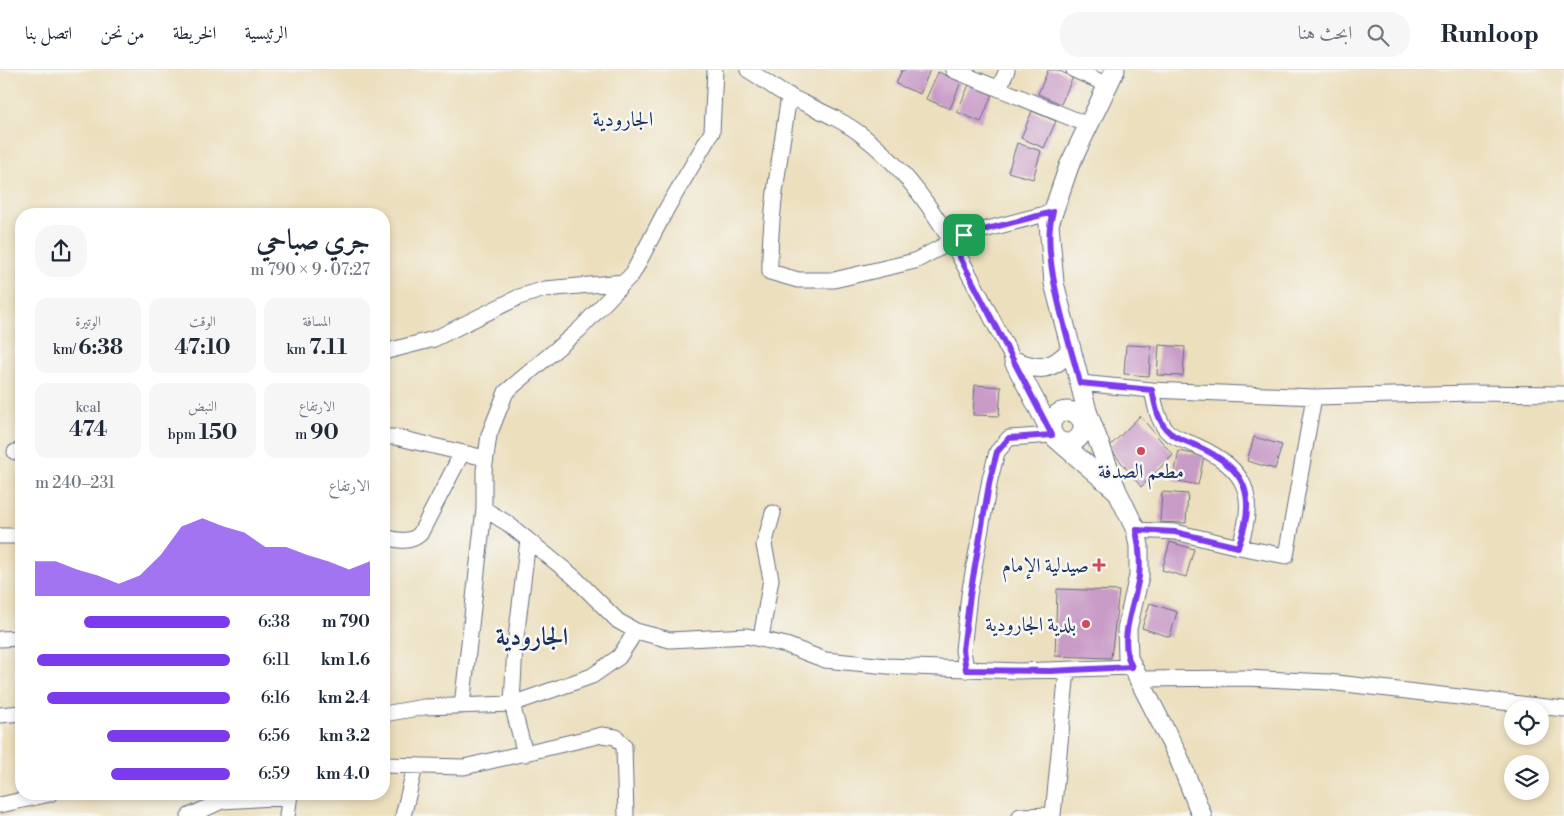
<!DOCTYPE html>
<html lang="ar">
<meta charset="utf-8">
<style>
body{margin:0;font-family:"Libre Bodoni",Amiri,serif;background:#f6f6f7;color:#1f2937;direction:rtl;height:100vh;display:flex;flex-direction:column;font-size:19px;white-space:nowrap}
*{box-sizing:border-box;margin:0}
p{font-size:16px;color:#747a83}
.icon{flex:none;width:28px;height:28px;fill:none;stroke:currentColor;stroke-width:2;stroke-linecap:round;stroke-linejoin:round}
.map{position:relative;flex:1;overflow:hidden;direction:ltr}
.panel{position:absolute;left:15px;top:138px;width:375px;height:592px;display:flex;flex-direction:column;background:#fff;border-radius:20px;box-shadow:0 2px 8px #0003;direction:rtl}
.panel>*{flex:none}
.buttons{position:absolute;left:1504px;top:630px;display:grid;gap:10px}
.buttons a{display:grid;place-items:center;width:45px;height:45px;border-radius:50%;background:#fff;box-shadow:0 2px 8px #0003;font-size:25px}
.pin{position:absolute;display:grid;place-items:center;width:42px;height:42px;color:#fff;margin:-21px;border-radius:10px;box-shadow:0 2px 8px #0006}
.round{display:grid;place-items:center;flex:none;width:52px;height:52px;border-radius:20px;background:#f6f6f7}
.headline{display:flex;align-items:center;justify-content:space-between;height:85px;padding:0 20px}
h1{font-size:28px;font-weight:700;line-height:38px}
.figures{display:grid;grid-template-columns:repeat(3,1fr);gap:8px;height:85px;padding:5px 20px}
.figures div{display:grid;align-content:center;border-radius:12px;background:#f6f6f7;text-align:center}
.figures b{font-size:21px;font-weight:700}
.figures small{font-size:14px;font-weight:400}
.figures p{font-size:14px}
.chart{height:140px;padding:10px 20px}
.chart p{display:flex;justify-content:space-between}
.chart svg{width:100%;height:90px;margin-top:5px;fill:#7c3aed;opacity:.7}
ul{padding:0 20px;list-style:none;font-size:16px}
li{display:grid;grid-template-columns:80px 60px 1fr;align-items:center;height:38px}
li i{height:12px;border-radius:6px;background:#7c3aed}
header{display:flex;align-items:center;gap:30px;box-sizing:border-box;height:70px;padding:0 25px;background:#fff;border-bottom:1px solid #e0e1e3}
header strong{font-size:24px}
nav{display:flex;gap:28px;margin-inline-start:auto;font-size:18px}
.search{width:350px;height:45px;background:#f6f6f7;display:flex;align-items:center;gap:12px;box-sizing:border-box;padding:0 18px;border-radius:20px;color:#747a83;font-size:19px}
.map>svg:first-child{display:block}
</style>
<header>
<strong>Runloop</strong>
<div class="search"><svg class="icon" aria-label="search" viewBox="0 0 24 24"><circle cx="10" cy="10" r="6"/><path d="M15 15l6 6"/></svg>ابحث هنا</div>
<nav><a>الرئيسية</a><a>الخريطة</a><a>من نحن</a><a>اتصل بنا</a></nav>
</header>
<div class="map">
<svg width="1564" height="746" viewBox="0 0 1564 746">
<rect width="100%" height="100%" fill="#f6f6f2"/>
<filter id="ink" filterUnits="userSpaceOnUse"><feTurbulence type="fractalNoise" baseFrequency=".02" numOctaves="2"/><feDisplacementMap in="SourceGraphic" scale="10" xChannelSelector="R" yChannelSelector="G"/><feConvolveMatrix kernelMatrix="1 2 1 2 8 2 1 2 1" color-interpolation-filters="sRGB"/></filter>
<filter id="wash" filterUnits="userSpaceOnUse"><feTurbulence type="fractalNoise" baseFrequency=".0096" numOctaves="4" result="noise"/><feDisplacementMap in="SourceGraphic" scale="20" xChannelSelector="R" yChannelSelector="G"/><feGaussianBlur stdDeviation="1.12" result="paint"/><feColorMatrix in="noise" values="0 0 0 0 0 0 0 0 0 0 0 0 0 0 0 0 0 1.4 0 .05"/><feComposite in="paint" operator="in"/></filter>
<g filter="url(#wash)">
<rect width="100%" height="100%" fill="#ecdfbd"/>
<g id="blocks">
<path fill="#c99bc7" d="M902,0H930L920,24L896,14Z
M1048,0H1057L1073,7L1061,34L1038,24Z
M938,2L961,12L950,39L926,29Z
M969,15L992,25L981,52L957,42Z
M1032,41L1056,51L1044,78L1021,68Z
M1017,73L1041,81L1033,109L1008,102Z
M1126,275L1151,276L1149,306L1124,304Z
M1159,275L1185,277L1183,306L1157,305Z
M975,315L1001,317L999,346L973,345Z
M1140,346L1173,385L1141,417L1109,377Z
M1254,367L1282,375L1275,399L1247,391Z
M1179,381L1204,386L1198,415L1173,410Z
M1162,422L1188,424L1186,453L1160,452Z
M1170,472L1194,479L1186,507L1162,500Z
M1057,519L1119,521L1111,588L1055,586Z
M1150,533L1177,542L1170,567L1142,558Z"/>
</g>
</g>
<g filter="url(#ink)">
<use href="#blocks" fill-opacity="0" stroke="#646d7f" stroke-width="1"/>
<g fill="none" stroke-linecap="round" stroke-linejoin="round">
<defs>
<path id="minor" d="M715,0L712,62L667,138L633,203L579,260L506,322L489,365L484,401V439L507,453L574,507L618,551L636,561L670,570L747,566L786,575L825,590L887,596L1019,601L1132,597
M748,0C760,7 771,16 783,23C810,37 839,47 863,66C937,123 971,211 1014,291
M953,0L1088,55
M1074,0L1108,15
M999,19L1007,0
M789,25C781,84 769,143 770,202L798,210H834L915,191L964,165L1053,142
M384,282L434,269L519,227L545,219L624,212
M1080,313L1152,320C1155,334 1157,348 1166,360C1173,368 1187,371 1197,376C1246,398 1258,425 1239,477L1175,462L1136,460
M1152,320L1314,327L1286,486L1239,477
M1314,327L1472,323L1564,324
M384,367H395L485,388
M15,382L21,380
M0,466H21
M384,467C398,470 409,474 420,464L462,383
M761,568L771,509L764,475L773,443
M0,569L21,568
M966,600L963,580L969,525L990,409L997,382L1009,368L1052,365
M1139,609L1245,608L1328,612L1564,639
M462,636L484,439
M384,644L424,637L512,634L515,576L528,470
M0,645L21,643
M525,684L512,634L592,606L619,587L636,561
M384,695L464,697L602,665L616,667L624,676L626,746
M0,735L50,724
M189,746L222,731L289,727
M287,746L290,724
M403,746L415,697
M1020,746L1053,745L1067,600"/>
<path id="major" d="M1115,0L1069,96L1049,154L1054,213L1087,341L1117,421
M1014,291L1050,360
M1014,291C1039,301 1051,301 1071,280
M1051 357a16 16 0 1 1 32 0a16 16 0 1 1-32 0Z
M1060,372L1117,421L1136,460L1139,476V506L1127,559L1128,588L1178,686L1202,746"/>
</defs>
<use href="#minor" stroke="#646d7f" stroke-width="17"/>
<use href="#major" stroke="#646d7f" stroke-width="21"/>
<use href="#minor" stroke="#fff" stroke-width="15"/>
<use href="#major" stroke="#fff" stroke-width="19"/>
</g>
</g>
<g fill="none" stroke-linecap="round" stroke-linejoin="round" filter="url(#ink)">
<defs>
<path id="route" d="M1053,142C1039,183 1069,270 1080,313L1152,320C1155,334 1157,348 1166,359C1173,368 1187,371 1197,376C1246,398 1258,425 1238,477L1175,462L1136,460C1139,475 1141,491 1139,506C1135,535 1117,569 1132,597L1050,601L966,600L963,580L970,525L990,409L997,382L1009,368L1052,365L952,172L964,165Z"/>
</defs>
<use href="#route" stroke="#fff" stroke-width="10"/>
<use href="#route" stroke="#7c3aed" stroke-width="6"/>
</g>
<g fill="#d1495b" stroke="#f6f6f2" stroke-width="2">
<circle cx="1141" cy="381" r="5"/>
<path d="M1096.5 487.5h5v5h5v5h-5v5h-5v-5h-5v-5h5z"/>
<circle cx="1086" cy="554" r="5"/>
</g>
<g text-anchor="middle" stroke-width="5" stroke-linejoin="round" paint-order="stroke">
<g font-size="20" fill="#1b2f5e" stroke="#f6f6f2" text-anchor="end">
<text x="1141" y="408" text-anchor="middle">مطعم الصدفة</text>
<text x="1089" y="502">صيدلية الإمام</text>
<text x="1076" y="561">بلدية الجارودية</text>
</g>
<g font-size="21" fill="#1b2f5e" stroke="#f6f6f2">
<text x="623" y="56">الجارودية</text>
</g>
<g font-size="25" font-weight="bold" fill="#1b2f5e" stroke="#f6f6f2">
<text x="532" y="575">الجارودية</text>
</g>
</g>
</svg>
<div class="buttons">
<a><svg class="icon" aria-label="locate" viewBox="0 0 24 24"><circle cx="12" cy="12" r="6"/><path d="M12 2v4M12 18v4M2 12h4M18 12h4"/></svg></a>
<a><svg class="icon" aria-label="layers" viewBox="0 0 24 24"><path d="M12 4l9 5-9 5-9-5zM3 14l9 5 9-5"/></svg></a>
</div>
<div class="pin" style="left:964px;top:165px;background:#1e9e55"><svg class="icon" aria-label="arrive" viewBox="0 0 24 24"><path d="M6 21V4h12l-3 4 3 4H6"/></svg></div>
<section class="panel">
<div class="headline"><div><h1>جري صباحي</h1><p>07:27 · 9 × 790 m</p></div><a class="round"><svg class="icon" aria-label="share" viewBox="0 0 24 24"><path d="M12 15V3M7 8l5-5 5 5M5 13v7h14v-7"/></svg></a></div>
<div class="figures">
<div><p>المسافة</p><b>7.11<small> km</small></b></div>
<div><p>الوقت</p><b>47:10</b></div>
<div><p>الوتيرة</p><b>6:38<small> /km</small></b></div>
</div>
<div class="figures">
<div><p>الارتفاع</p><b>90<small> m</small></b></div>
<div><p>النبض</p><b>150<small> bpm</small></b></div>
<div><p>kcal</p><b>474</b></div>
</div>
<div class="chart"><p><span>الارتفاع</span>231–240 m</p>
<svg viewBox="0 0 160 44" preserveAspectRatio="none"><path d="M0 44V27L10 27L20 31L30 34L40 38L50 34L60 24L70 10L80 6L90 10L100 13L110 20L120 20L130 24L140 27L150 31L160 27V44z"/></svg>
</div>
<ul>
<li><b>790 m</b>6:38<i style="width:75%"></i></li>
<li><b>1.6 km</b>6:11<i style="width:99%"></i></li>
<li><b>2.4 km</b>6:16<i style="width:94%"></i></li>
<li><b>3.2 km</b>6:56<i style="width:63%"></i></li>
<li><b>4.0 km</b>6:59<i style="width:61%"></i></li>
</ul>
</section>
</div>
